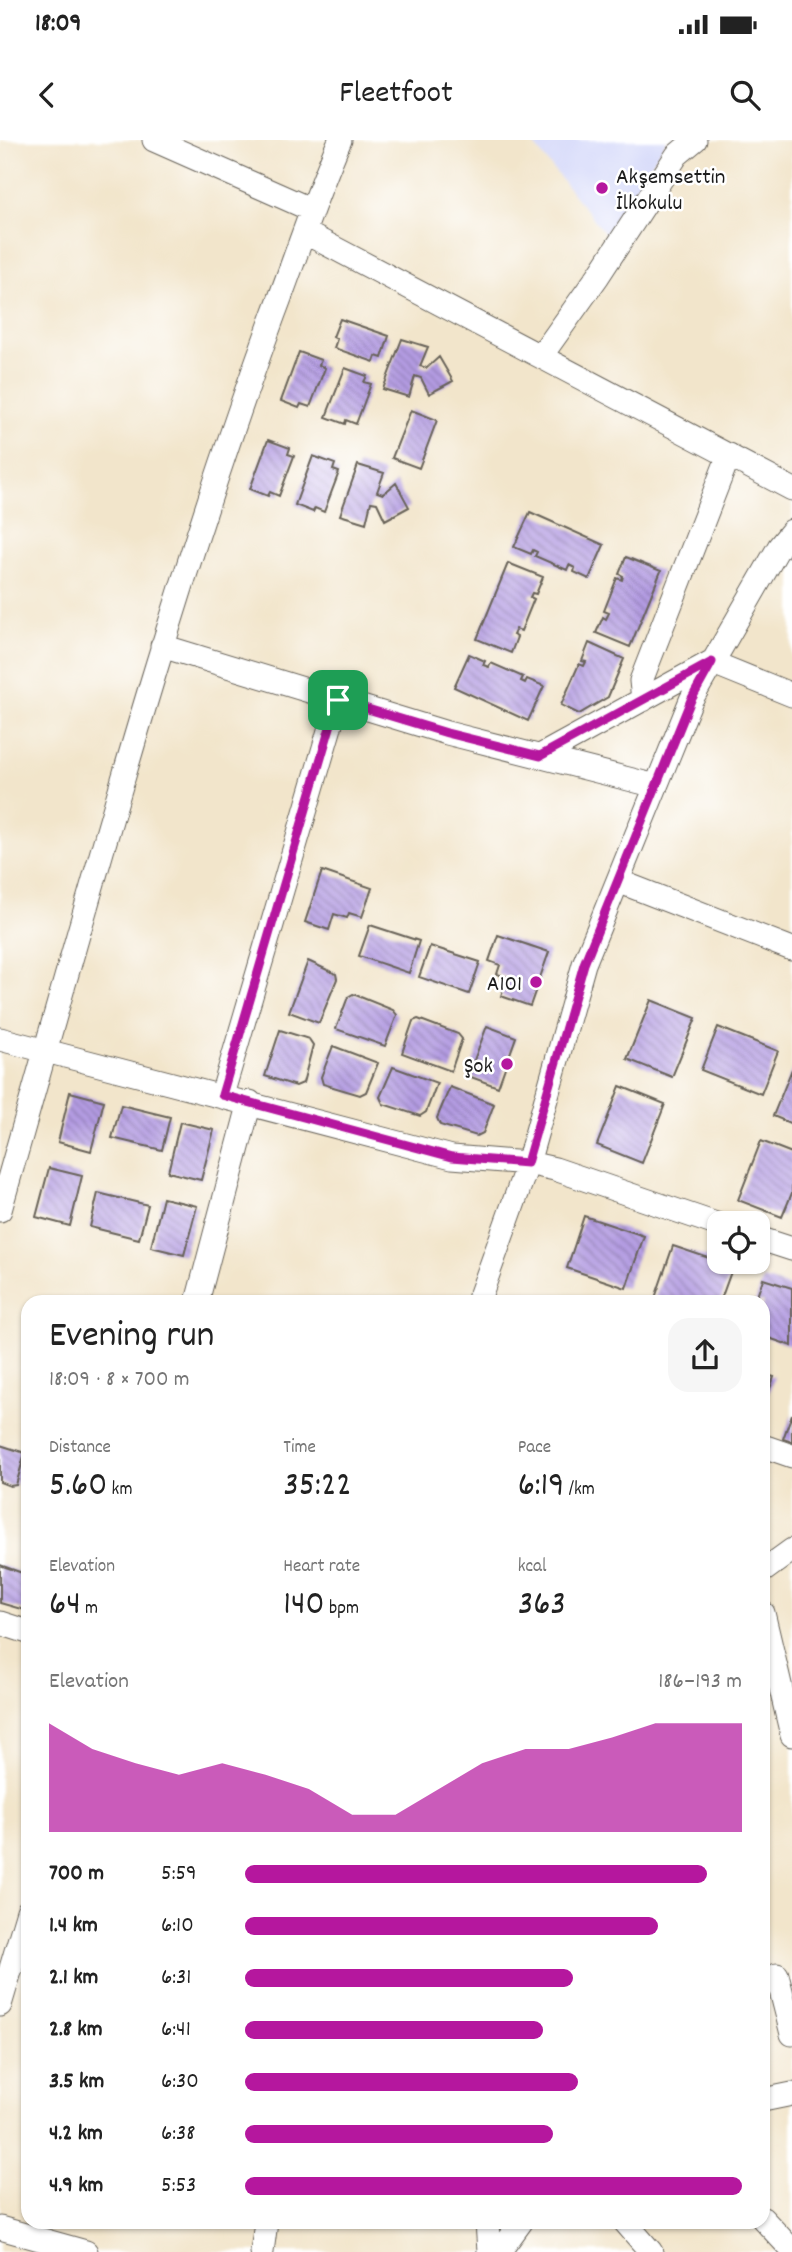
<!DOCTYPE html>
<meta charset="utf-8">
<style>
body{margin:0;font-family:Dekko,sans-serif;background:#f6f6f6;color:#222;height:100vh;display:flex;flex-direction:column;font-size:26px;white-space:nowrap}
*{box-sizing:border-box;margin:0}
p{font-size:23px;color:#767676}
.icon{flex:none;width:38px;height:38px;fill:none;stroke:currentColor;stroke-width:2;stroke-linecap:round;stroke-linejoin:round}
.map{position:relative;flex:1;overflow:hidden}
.details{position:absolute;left:21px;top:1155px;width:749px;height:934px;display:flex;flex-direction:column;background:#fff;border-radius:21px;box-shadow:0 2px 5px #0004}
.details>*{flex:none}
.fabs{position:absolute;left:707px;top:1071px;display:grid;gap:14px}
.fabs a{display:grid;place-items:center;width:63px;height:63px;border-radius:14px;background:#fff;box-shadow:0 2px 5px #0004;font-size:35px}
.pin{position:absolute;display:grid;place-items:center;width:60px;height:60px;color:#fff;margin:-30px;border-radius:14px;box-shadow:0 4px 10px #0006}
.round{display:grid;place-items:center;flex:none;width:74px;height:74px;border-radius:21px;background:#f6f6f6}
.headline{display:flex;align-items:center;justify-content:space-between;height:119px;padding:0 28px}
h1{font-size:38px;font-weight:600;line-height:52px}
.stats{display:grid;grid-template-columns:repeat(3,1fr);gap:10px;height:119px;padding:7px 28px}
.stats div{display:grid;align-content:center}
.stats b{font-size:35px;font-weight:600}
.stats small{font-size:19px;font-weight:400}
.stats p{font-size:19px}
.chart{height:196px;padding:14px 28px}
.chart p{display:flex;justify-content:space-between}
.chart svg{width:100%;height:126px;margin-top:7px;fill:#b5179e;opacity:.7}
ul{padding:0 28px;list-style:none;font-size:23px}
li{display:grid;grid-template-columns:112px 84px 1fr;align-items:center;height:52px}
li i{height:18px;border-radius:9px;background:#b5179e}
.status{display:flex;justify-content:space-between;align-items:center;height:49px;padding:0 35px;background:#fff;direction:ltr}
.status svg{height:19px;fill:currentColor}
header{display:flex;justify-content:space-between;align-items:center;height:91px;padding:0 28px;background:#fff;font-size:32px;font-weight:600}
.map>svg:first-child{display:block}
</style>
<div class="status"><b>18:09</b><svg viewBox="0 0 49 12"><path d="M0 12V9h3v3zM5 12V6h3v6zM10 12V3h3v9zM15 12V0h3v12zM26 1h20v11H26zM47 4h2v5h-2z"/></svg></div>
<header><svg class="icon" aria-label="back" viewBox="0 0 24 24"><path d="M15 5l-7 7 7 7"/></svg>Fleetfoot<svg class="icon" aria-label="search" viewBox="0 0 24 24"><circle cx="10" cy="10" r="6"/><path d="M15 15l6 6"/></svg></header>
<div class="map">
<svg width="792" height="2112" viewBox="0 0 792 2112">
<defs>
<pattern id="building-back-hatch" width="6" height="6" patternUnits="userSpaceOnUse" patternTransform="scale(1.75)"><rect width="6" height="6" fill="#b39be2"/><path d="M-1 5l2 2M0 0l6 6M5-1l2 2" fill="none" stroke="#917eb6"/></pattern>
</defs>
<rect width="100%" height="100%" fill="#fff"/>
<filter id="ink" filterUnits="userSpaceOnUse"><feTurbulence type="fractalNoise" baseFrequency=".0143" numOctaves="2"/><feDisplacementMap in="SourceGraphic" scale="14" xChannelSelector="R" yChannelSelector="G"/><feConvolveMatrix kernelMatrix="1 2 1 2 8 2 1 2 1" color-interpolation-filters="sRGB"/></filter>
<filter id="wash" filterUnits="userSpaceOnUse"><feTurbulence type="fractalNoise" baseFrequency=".00686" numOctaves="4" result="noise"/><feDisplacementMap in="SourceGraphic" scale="28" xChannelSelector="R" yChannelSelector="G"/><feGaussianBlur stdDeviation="1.57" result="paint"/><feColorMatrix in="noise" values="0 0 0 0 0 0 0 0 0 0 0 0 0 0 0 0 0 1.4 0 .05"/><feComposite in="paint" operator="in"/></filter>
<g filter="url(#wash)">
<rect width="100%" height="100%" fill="#f2e5cb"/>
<path fill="#d4d8f9" d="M530,0H667L606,95Z"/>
<g id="blocks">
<path fill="url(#building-back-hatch)" d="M340,179L389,196L382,218L376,216L374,222L334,208L337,199L333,197Z
M402,199L428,207L420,226L427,228L439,217L453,241L429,254L421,238L415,236L409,257L383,249Z
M299,212L321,220L319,225L325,228L310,267L301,264L299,268L281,261Z
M345,228L367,236L364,242L371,244L356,284L346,280L345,284L326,277Z
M411,270L437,280L419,328L392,318Z
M268,300L290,308L288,314L294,316L279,356L270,352L268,356L250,349Z
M313,316L335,324L333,330L339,332L324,372L315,368L313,372L295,365Z
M358,325L384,333L377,352L383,354L396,343L409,367L385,380L377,363L371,362L366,383L340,375Z
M530,372L604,405L589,439L574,432L575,428L569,425L567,430L535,416L537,412L533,410L531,414L514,407Z
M626,417L661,431L630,507L596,493L603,477L606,479L609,473L604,471L617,438L622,440L623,436L619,434Z
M508,423L543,437L536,454L532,453L530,457L534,459L521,491L516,489L513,495L517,497L511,513L477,499Z
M589,503L624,519L608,557L579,574L561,565L579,524L584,526L586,522L582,521Z
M469,514L485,521L483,525L489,527L491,523L523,537L521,541L525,543L527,539L544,546L528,581L454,547Z
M322,731L372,748L362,777L349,773L347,778L334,774L329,790L305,782Z
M370,785L419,801L409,833L359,816Z
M498,795L549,812L530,866L501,856L507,837L497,834L500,825L489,821Z
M430,806L480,822L469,854L419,837Z
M308,821L336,834L337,839L319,883L289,872Z
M353,854L393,870L397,875L385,906L336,889L348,857Z
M651,860L696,878L672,937L627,919Z
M418,879L458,894L462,899L451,931L402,913L413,881Z
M487,886L516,897L498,947L468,936Z
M718,887L778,911L761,954L701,930Z
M280,890L309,899L313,905L303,943L296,946L265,936Z
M333,906L378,923L366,952L360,955L323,944L321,937Z
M393,927L437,943L426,972L420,976L383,964L380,957Z
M792,929V984L773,976Z
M620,946L665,964L642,1023L597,1005Z
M450,947L494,964L483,993L477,996L440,985L437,978Z
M70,952L104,961L91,1011L58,1002Z
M121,965L170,977L162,1010L112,998Z
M180,982L214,990L201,1040L168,1032Z
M761,1001L792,1013V1053L782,1077L738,1060Z
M49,1028L82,1036L70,1086L36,1077Z
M98,1053L148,1065L139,1099L90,1087Z
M163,1058L197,1066L184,1115L151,1107Z
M584,1076L644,1096L626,1148L567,1128Z
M673,1106L733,1126L720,1162H667L655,1158Z
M763,1139L792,1148V1206L763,1196V1162H755Z
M763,1234L774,1237L763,1269Z
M792,1274V1302L783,1299Z
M0,1305L25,1313L16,1345L10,1346L0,1342Z
M0,1425L28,1435V1471L0,1463Z"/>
</g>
</g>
<g filter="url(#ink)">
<use href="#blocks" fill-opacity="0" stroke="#676259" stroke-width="2"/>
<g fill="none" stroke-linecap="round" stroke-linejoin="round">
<defs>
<path id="minor" d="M154,0L312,70
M304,92L792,349
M541,216L598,136L677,15L695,0
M162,506L447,593L656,646
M643,560L641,541L729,315
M540,616L711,522L792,555
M618,741L792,809
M0,899L452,1017L528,1023L555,1029L719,1085
M222,955L338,560
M0,1070C86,770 166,467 274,174C296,116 315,57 340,0
M758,1098L792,1109
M197,1162L250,962
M478,1162L528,1023L584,824L691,560L779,407L792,391
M763,1306L792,1316
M763,1431L792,1410
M763,1473L792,1595
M0,1483L28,1492
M777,1835L792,1894
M0,1865L28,1771
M763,1960L792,1954
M763,2079L792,2110
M487,2082L489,2112
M625,2082L651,2112
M0,2088L86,2112
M262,2112L266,2082
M499,2112L521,2082"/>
</defs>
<use href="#minor" stroke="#676259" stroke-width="25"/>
<use href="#minor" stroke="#fff" stroke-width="23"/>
</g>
</g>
<g fill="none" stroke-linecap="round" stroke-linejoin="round" filter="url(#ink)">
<defs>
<path id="route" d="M712,522L691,560L584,824L527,1023L452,1017L222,955L338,560L447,593L540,616Z"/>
</defs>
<use href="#route" stroke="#fff" stroke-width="14"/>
<use href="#route" stroke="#b5179e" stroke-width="9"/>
</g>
<g fill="#b5179e" stroke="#fff" stroke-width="2.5">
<circle cx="602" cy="48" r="7"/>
<circle cx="536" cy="842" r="7"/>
<circle cx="507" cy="924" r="7"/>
</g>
<g text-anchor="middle" stroke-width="5" stroke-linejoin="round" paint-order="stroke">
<g font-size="23" fill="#1c1c1c" stroke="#fff" text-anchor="end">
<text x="616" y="43" text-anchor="start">Akşemsettin<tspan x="616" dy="26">İlkokulu</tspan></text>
<text x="522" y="850">A101</text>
<text x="493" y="932">Şok</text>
</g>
</g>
</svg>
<div class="fabs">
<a><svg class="icon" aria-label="locate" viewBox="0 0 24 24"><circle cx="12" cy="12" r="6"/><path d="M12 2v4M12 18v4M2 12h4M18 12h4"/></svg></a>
</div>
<div class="pin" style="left:338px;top:560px;background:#1e9e55"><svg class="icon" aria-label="arrive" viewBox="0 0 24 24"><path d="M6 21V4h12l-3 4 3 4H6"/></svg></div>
<section class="details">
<div class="headline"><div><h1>Evening run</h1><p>18:09 · 8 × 700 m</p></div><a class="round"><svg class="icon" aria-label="share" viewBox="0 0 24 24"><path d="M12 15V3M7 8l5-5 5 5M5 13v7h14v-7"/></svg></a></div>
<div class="stats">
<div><p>Distance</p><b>5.60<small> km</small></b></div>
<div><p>Time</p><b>35:22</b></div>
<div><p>Pace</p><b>6:19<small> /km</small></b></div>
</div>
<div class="stats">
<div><p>Elevation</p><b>64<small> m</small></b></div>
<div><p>Heart rate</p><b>140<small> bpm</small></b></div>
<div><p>kcal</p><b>363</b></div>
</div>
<div class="chart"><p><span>Elevation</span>186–193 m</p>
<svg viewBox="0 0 160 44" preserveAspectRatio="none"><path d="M0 44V6L10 15L20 20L30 24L40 20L50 24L60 29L70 38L80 38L90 29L100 20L110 15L120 15L130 11L140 6L150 6L160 6V44z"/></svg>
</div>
<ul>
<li><b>700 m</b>5:59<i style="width:93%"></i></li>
<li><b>1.4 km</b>6:10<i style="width:83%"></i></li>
<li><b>2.1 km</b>6:31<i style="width:66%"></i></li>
<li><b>2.8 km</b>6:41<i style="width:60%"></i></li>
<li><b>3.5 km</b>6:30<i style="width:67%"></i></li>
<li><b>4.2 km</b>6:38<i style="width:62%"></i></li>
<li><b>4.9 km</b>5:53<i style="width:100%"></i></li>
</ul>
</section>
</div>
